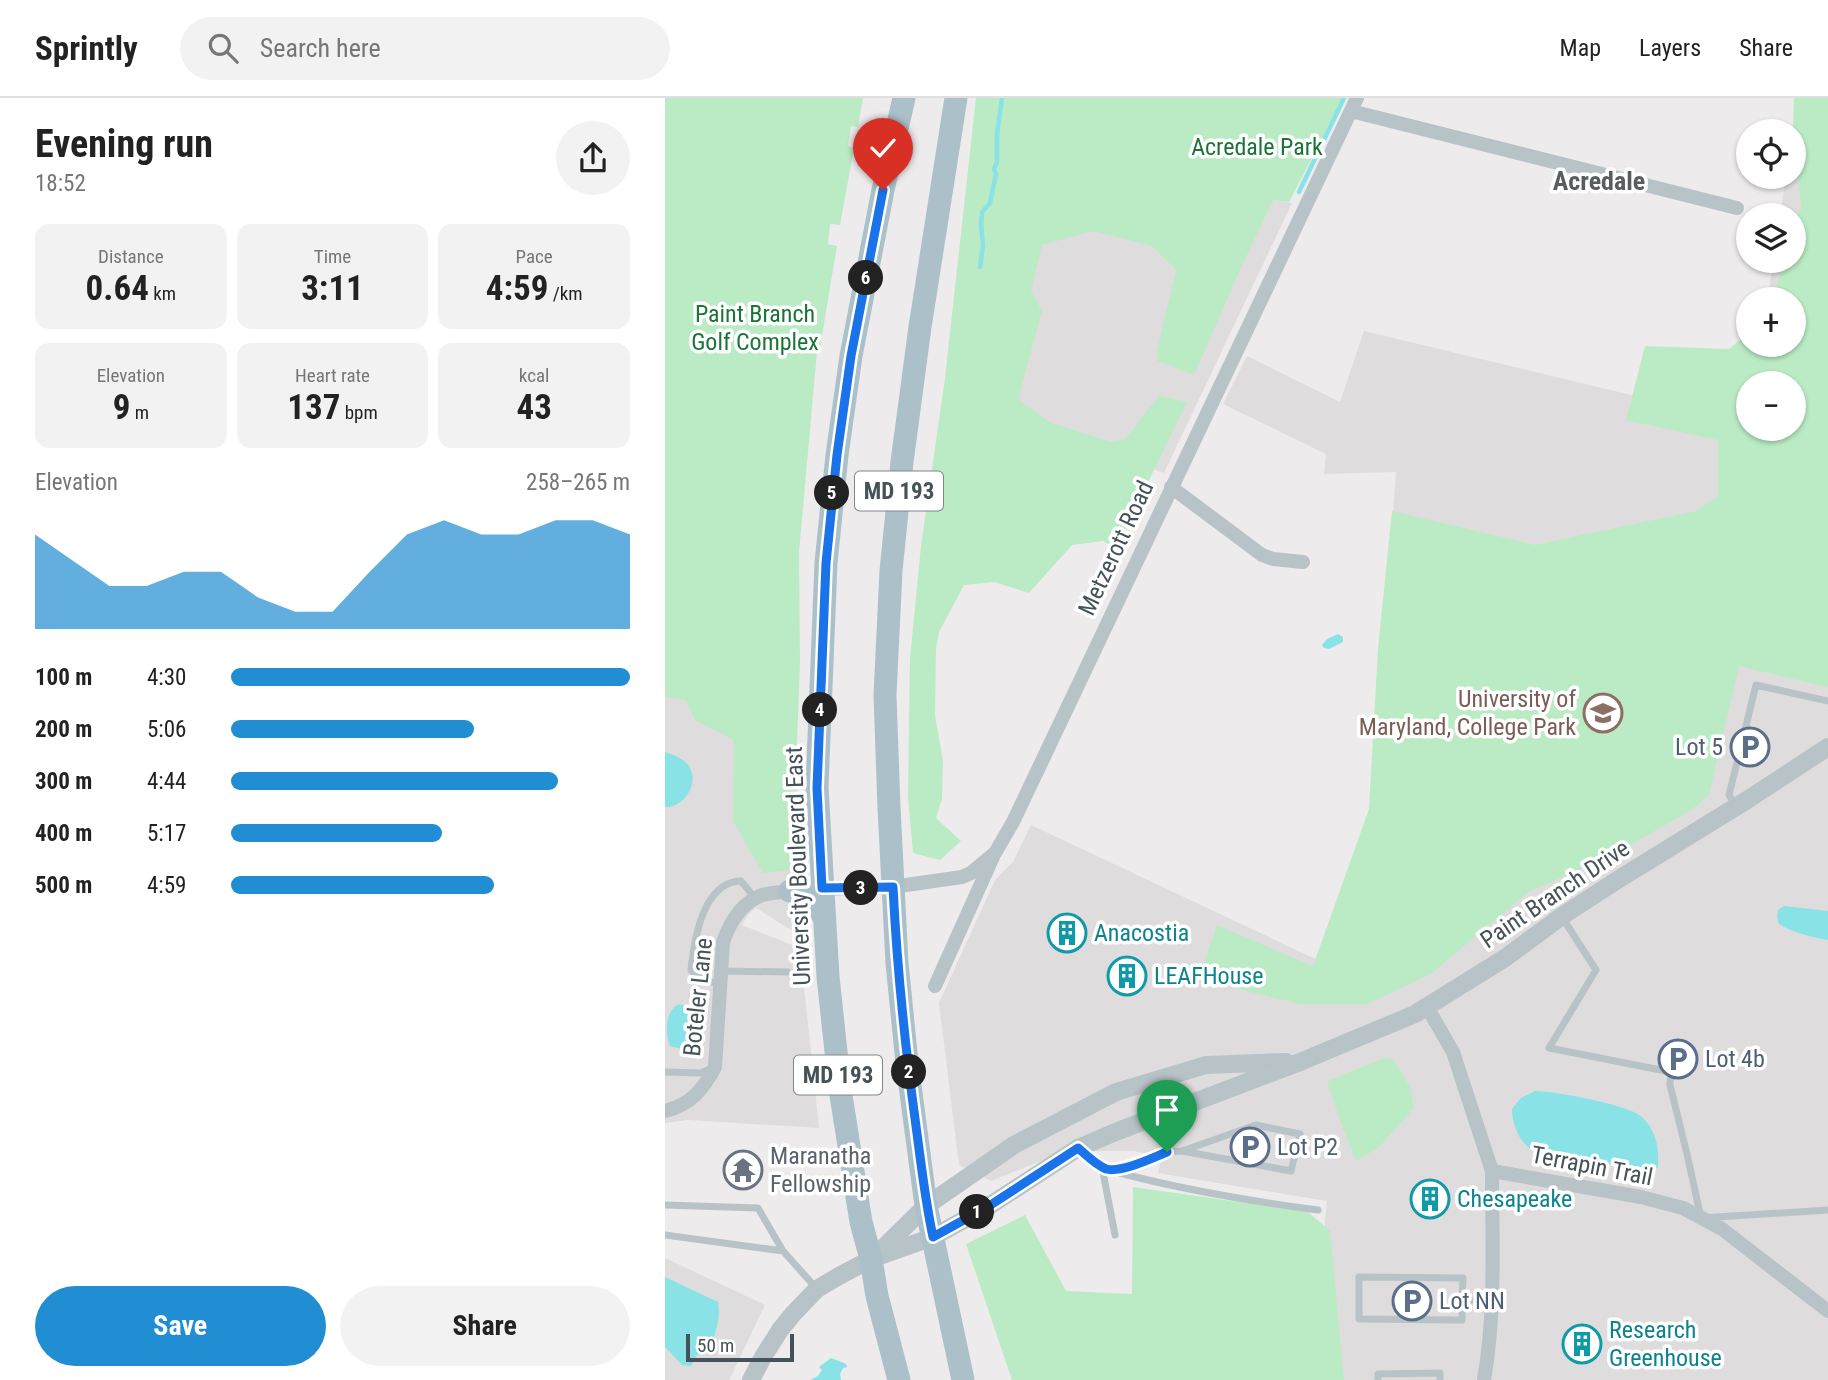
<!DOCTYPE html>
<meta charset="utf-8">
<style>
body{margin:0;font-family:"Roboto Condensed",sans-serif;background:#f2f2f2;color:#222;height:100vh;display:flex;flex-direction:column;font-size:26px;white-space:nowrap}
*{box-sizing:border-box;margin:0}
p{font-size:23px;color:#767676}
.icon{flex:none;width:38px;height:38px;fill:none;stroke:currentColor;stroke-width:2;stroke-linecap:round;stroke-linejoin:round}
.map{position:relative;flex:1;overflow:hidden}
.drawer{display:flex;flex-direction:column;background:#fff;width:665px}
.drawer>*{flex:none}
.tools{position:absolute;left:1071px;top:21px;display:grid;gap:14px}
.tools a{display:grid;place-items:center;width:70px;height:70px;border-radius:50%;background:#fff;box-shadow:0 2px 5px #0004;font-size:35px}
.scale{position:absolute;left:21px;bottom:18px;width:108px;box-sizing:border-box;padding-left:7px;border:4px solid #455257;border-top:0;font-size:19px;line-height:24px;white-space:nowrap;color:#455257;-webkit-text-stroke:5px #fff;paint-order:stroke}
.pin{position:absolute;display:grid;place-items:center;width:60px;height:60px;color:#fff;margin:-72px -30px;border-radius:50% 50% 50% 0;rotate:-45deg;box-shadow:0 0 7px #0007}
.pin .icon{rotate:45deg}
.km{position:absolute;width:35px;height:35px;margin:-18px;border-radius:50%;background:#222;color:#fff;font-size:19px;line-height:35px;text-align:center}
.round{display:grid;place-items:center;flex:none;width:74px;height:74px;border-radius:37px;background:#f2f2f2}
.summary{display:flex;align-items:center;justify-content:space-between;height:119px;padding:0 35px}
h1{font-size:38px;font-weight:700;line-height:52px}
.metrics{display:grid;grid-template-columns:repeat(3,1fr);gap:10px;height:119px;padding:7px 35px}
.metrics div{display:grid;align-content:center;border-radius:14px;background:#f2f2f2;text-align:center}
.metrics b{font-size:35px;font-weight:700}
.metrics small{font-size:19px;font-weight:400}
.metrics p{font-size:19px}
.chart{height:196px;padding:14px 35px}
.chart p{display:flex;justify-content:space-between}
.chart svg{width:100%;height:126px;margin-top:7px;fill:#218dd2;opacity:.7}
.action{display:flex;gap:14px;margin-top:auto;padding:14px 35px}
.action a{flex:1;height:80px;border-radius:42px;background:#218dd2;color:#fff;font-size:28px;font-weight:700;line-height:80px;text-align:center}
.action a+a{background:#f2f2f2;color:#222}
ul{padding:0 35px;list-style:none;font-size:23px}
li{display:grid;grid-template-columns:112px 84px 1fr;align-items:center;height:52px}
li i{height:18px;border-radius:9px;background:#218dd2}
header{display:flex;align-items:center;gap:42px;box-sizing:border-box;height:98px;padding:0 35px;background:#fff;border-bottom:2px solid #e0e0e0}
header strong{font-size:33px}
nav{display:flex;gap:38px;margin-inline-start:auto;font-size:24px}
.search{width:490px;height:63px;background:#f2f2f2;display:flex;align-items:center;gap:18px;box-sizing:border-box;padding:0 24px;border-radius:38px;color:#767676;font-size:26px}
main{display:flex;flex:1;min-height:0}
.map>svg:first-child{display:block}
</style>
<header>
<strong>Sprintly</strong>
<div class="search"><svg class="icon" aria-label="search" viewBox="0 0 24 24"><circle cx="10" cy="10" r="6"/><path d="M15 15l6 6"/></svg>Search here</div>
<nav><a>Map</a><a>Layers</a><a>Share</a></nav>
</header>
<main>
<section class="drawer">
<div class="summary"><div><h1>Evening run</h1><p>18:52</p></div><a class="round"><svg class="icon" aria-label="share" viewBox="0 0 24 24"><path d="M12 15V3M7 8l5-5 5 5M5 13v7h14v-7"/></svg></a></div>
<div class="metrics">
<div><p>Distance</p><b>0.64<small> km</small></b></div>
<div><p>Time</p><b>3:11</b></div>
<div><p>Pace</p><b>4:59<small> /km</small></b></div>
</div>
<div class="metrics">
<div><p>Elevation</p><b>9<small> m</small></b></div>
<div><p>Heart rate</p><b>137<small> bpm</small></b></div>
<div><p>kcal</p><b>43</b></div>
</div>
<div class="chart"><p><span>Elevation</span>258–265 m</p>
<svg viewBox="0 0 160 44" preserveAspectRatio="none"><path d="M0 44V11L10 20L20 29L30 29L40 24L50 24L60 33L70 38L80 38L90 24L100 11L110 6L120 11L130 11L140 6L150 6L160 11V44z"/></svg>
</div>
<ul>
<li><b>100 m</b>4:30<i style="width:100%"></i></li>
<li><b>200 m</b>5:06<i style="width:61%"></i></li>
<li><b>300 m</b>4:44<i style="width:82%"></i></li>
<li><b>400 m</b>5:17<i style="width:53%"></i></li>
<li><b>500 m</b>4:59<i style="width:66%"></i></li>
</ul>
<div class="action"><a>Save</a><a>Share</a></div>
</section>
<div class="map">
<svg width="1163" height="1282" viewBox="0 0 1163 1282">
<rect width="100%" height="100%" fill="#eeebec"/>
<path fill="#dfdcdd" d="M1132,0H1163V1282H645L662,1103L493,1075L497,1058L468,1053H428L399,1057L376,1063L326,1083L294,1067L274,905L330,782L348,764L366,727L646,859L693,871L731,374L659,376L661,356L558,306L582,258L675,304L699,233L1083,325V331H1129V201H1103L1108,163H1129V117H1115L1121,79H1129V33H1127Z
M328,61L627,105L499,375L281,296Z
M0,302L127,728L134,837L91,810L83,817L77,827L135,850L154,1030L23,1022L0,1025Z
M0,1160L100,1207L64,1282H0Z"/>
<path fill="#baebc4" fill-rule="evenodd" d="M0,0H198L193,29L186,28L183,48L189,50L175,127L165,126L163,146L172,148L155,249L152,254L134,454L135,565L132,646L134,771L98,775L68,723L69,642L30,622L21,602L0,599Z
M311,0H678L624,104L608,102L577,167L529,277L493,263L492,253L511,172L487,148L428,133L377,147L366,193L377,213L353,301L386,325L446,344L460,341L494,298L522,304L451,450L438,443L407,447L364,495L329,484L299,487L274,534L271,550L270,617L278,663L277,701L271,720L296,743L275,762L248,755L243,699L245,561L256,448L280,280Z
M1129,0H1163V589L1074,568L1044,697L1026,712L948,757L863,794L767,875L703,906H635L533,881L552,827L648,868L704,711L713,551L727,413L870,447L1031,413L1053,398V342L961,322L980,248L1064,251L1083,235V247H1129V201H1108L1119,163H1129V132L1136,108L1128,27ZM1129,285V331H1083V285Z
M720,960L729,962L745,989L749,1010L714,1049L691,1063L675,1022L662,983Z
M468,1089L643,1114L665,1133L679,1282H347L301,1146L360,1117L401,1193L467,1196Z"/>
<path fill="#89e3e6" d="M673,536L678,539V544L664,551L659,550L657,547L662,541Z
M0,654C9,657 18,660 24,668C35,685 19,710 0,709Z
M1119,808L1163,813V842C1146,839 1129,835 1114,826L1112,819L1113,812Z
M14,906L25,909C28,919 26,929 26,939C25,946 28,951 27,958H23L17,951L5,948C0,936 0,912 14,906Z
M870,993C889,993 965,1007 977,1019C992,1033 994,1051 993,1070C988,1070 982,1072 977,1071C968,1070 959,1067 950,1066C929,1063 878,1063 864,1050C853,1041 847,1025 847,1011L856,1000Z
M0,1179L53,1204C56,1221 51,1229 48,1245L38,1247L26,1268L17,1267L0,1249Z
M166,1260L181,1266L182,1269L178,1270L175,1276L176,1282H145L153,1278L157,1272L154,1269Z"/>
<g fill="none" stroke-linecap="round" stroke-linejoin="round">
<path stroke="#89e3e6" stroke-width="4.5" d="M634,94L679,0
M315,169L318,148L316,126L317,114L325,105L331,76L329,71L332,64V36L337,0"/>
<path stroke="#b7c3c7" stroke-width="7" d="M1071,707L1064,697L1091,587L1163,603
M897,819L931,872L884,950L1006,974L1005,987L1022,1056L1036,1120L1163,1112
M56,873L123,874
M55,885C41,884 35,883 26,872C29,842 38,784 76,783L90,800
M0,974L36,975L47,970
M413,1051L428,1063L443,1072L462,1069L502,1054L517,1053L626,1073L635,1036L591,1027L517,1053
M437,1069L450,1137
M447,1073C514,1091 584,1103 653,1112
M0,1107L93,1110L118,1153L152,1191
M0,1137L118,1153
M797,1202V1222L694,1221V1179L798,1180L797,1202H826
M713,1282V1276L775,1275V1282"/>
<path stroke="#b7c3c7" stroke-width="14" d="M686,13L1072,110
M506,389L597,457L608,461L638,464
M151,791L227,789L297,779L306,775L330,755L348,724L692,0
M270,888L328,759
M762,909L788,954L827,1073L976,1099L1018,1110L1057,1131L1163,1213
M0,1013C25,1007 38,992 50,969L58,844C65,824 76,805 97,797C107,794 120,794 131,793
M819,1282C831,1214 827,1142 827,1073"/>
<path stroke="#b7c3c7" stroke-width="18" d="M211,1157L261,1108L349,1047L451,994L541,967L621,964
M86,1282L98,1259L115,1232L128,1216L152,1191L174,1178L206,1161L268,1139L324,1108L413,1050L453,1033L635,964L750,916L840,860L897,818L954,781L1082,702L1163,649"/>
<path stroke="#acc0c9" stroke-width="23" d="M291,0L255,229L237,364L226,473L220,597L224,710L232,865L242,965L261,1108L298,1282
M125,793C144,798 149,801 158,818
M234,1282L212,1198L206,1161L196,1124L175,991L163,879L152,689L161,465L172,357L186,258L218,92L239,0"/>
</g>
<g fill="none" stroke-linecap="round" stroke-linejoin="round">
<defs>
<path id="route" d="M218,92L186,258L172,357L161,465L152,690L157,790L228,789C232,869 240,948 251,1028C256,1065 260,1102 268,1139L324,1108L413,1050C421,1057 431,1067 441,1071C456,1075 487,1060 502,1054"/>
</defs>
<use href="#route" stroke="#fff" stroke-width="14"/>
<use href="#route" stroke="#1a73e8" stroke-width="9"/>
</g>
<defs>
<symbol id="university-ring" viewBox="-11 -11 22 22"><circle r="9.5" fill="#fff" stroke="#8d6e63" stroke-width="1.5"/><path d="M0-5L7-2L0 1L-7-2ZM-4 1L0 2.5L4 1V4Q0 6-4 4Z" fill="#8d6e63"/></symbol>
<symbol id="parking-ring" viewBox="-11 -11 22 22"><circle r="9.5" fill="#fff" stroke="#5c6f8a" stroke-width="1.5"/><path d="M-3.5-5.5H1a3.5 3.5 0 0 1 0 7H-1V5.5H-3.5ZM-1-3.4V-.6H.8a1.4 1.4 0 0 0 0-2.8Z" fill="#5c6f8a"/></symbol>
<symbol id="building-ring" viewBox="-11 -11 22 22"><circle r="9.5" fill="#fff" stroke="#0f9aa8" stroke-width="1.5"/><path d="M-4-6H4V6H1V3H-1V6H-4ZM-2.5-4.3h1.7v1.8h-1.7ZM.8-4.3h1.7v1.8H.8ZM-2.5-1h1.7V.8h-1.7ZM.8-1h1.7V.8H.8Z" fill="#0f9aa8"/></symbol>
<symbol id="temple-ring" viewBox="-11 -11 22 22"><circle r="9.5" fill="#fff" stroke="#6b7280" stroke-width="1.5"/><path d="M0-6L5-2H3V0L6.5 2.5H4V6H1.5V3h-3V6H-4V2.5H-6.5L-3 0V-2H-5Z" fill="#6b7280"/></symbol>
</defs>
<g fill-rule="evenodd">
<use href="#university-ring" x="916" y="593" width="44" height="44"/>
<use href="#parking-ring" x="1063" y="627" width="44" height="44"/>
<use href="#building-ring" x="380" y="813" width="44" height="44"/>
<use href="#building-ring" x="440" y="856" width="44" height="44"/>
<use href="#parking-ring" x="991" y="939" width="44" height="44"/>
<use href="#parking-ring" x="563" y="1027" width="44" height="44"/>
<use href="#temple-ring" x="56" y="1050" width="44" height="44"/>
<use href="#building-ring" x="743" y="1079" width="44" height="44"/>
<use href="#parking-ring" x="725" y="1181" width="44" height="44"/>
<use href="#building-ring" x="895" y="1224" width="44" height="44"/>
</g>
<g text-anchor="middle" stroke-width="7" stroke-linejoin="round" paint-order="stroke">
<g fill="#fff" stroke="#7d8689" stroke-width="2">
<rect x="190" y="373.5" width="88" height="39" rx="5"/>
<rect x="129" y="957.5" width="88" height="39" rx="5"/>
</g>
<g font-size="23" font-weight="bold" fill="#455257">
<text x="234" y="401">MD 193</text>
<text x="173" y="985">MD 193</text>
</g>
<g font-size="24" fill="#1b7437" stroke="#fff">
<text x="592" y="57">Acredale Park</text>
<text x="90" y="224">Paint Branch<tspan x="90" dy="28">Golf Complex</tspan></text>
</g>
<g font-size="24" fill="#455257" stroke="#fff">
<text transform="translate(451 450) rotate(-65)" y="8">Metzerott Road</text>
<text transform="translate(133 768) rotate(-92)" y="8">University Boulevard East</text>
<text transform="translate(890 796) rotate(-34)" y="8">Paint Branch Drive</text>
<text transform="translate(33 899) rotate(-84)" y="8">Boteler Lane</text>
<text transform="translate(927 1068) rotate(11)" y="8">Terrapin Trail</text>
</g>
<g font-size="24" fill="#785e54" stroke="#fff" text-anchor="end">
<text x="911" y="609">University of<tspan x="911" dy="28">Maryland, College Park</tspan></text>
</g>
<g font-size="24" fill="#4e5e75" stroke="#fff" text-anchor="start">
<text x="1058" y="657" text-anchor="end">Lot 5</text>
<text x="1040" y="969">Lot 4b</text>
<text x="612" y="1057">Lot P2</text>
<text x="774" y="1211">Lot NN</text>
</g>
<g font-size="24" fill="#0d838f" stroke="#fff" text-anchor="start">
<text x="429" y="843">Anacostia</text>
<text x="489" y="886">LEAFHouse</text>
<text x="792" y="1109">Chesapeake</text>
<text x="944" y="1240">Research<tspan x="944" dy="28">Greenhouse</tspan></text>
</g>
<g font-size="24" fill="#5b616d" stroke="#fff" text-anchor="start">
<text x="105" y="1066">Maranatha<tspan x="105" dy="28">Fellowship</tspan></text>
</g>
<g font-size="26" font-weight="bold" fill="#585d60" stroke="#fff">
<text x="934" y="92">Acredale</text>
</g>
</g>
</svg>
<div class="tools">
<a><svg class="icon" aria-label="locate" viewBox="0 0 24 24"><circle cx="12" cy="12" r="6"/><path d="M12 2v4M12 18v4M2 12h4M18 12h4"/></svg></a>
<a><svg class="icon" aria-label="layers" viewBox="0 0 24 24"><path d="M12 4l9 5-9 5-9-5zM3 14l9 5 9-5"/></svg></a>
<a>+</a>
<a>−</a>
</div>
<div class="scale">50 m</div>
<div class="pin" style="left:502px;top:1054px;background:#1e9e55"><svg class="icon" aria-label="arrive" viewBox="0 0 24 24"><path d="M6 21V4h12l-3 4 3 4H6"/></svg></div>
<div class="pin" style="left:218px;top:92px;background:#d93025"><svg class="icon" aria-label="check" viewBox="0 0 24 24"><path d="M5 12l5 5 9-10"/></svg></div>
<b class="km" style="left:312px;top:1114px">1</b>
<b class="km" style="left:244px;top:974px">2</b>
<b class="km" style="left:196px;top:790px">3</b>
<b class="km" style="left:155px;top:612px">4</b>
<b class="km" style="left:167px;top:395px">5</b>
<b class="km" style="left:201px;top:180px">6</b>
</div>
</main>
